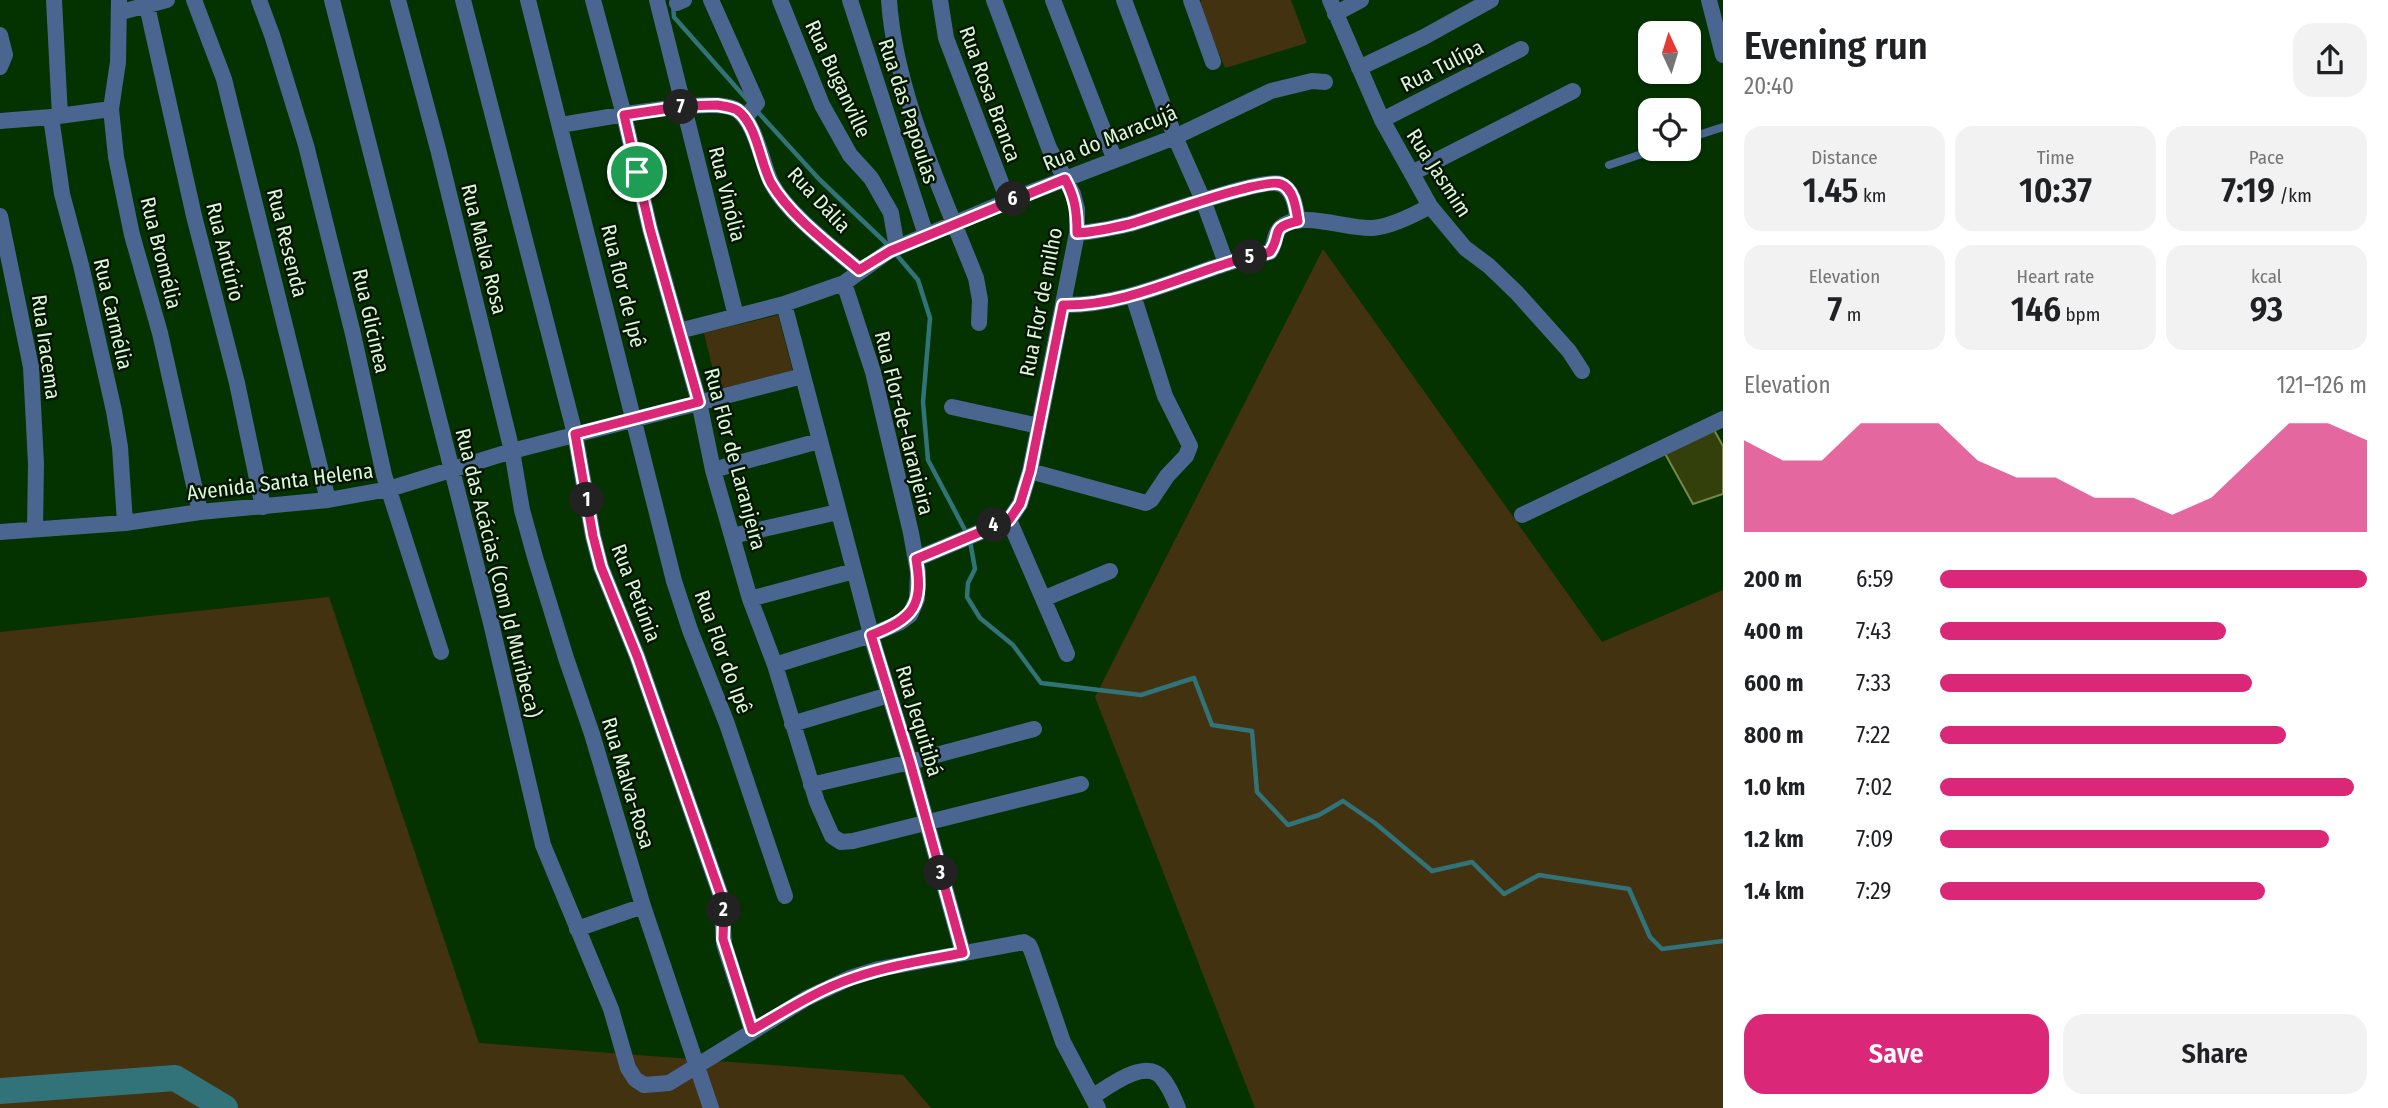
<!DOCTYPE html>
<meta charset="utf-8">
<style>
body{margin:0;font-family:"Fira Sans Condensed",sans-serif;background:#f2f2f2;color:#202124;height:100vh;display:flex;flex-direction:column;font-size:26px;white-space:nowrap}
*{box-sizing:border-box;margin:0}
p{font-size:23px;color:#757577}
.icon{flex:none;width:38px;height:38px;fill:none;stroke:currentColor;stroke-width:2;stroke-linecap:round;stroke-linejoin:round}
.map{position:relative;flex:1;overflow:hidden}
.sheet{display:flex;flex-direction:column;background:#fff;width:665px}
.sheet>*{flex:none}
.needle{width:46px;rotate:356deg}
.buttons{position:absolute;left:1638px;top:21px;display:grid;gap:14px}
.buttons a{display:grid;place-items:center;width:63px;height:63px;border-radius:14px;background:#fff;box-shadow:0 2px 5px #0004;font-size:35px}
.pin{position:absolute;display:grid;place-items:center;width:60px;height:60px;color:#fff;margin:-30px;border:4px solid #fff;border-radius:50%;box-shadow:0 2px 7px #0007}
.km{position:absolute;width:35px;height:35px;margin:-18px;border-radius:50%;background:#222;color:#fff;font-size:19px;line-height:35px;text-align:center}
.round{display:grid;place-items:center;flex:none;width:74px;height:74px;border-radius:21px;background:#f2f2f2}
.summary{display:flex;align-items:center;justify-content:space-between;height:119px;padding:0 21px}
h1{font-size:38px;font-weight:600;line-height:52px}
.stats{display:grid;grid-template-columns:repeat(3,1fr);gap:10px;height:119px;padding:7px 21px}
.stats div{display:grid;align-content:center;border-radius:18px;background:#f2f2f2;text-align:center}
.stats b{font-size:35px;font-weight:600}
.stats small{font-size:19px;font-weight:400}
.stats p{font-size:19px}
.chart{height:196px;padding:14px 21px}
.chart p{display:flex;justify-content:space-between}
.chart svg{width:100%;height:126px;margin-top:7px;fill:#db2777;opacity:.7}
.action{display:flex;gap:14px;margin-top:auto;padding:14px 21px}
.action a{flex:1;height:80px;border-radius:21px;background:#db2777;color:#fff;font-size:28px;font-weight:600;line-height:80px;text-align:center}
.action a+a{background:#f2f2f2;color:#202124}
ul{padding:0 21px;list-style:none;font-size:23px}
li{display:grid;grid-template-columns:112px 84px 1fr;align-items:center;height:52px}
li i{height:18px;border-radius:9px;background:#db2777}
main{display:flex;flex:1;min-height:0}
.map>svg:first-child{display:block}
</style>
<main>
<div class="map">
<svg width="1723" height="1108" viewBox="0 0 1723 1108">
<rect width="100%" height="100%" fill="#043300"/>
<path fill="#433210" d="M1202,0H1291L1307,43L1225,68L1199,5Z
M1323,249L1602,642L1723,590V1108H1255L1095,697Z
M778,315L793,372L718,391L704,333Z
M329,597L479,1043L903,1075L931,1108H0V632Z"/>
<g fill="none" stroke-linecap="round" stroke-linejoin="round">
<path stroke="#317378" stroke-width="4.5" d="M673,4L674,17L750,103
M756,110L819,179L889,246
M895,253L918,280L930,318L923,402L928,460L966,532
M970,541L975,569L968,583L967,597L980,618L1013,645L1041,683L1141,695L1194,678L1212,725L1252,731L1257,792L1288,825L1319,815L1343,801L1375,823L1432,871L1472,862L1504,894L1539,875L1629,889L1650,937L1662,949L1723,941"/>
<path stroke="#317378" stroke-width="26" d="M0,1091L175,1078L225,1108"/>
</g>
<path fill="#34400b" stroke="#778846" stroke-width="2" d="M1713,428L1723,446V494L1693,504L1663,450Z"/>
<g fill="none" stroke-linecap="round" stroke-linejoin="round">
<path stroke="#4b6591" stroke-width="8" d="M1689,138L1723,127
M1609,165L1657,149"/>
<path stroke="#4b6591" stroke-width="16" d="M54,0L60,116
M119,0L118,62L111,109L116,157L132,235L160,333L200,512
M194,0L224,79L328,500
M259,0L272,35L306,145L353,334L384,475L441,652
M332,0L491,623L543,845L611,1009L628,1068L635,1079L644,1085L669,1083L807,998L850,978L879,969L1024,942L1029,945L1032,952L1063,1042L1098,1108
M398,0L438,149L512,451L522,510L535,557L566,658L592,734L643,906L711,1108
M463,0L575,434L593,536L601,567L637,656L721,896L724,944L752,1030
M528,0L674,581L690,630L727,724L785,896
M593,0L624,115L650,229L699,402L713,470L750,599L775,665L817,802L832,836L841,842L853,841L1081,784
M657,0L736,316
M711,0L757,103L745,118
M780,0L822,105L850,155L871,178L891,213L897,248
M850,0L926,235
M889,0C895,92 942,192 976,278L980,300L979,323
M940,0L946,38L1008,201
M1053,0L1114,158
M1124,0L1175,137L1203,200L1226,263
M1191,0L1213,62
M1330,0L1382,120L1430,206L1465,248L1489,266L1517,293L1569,351L1582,371
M1709,0L1723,55
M677,3L684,0
M147,6L194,216L237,383L263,507
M121,12L167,0
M1335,14L1361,0
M0,35L5,55L0,67
M1359,68L1424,37L1491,0
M51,117L62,194L81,265L114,411L120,447L125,523
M1382,120L1521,49
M0,121L51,117L111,109
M561,125C593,120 712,96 735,109C754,118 762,162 770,180C784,211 833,248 859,270
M1412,173L1573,91
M0,216L31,367L36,464L35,529
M1077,233C1095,232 1113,228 1130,224C1155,217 1263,177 1280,184C1294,189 1296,209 1298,221
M784,304L875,649L910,762L963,953
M1063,305C1121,306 1174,280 1228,263C1242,259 1256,256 1270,252C1276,244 1273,234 1281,227C1301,210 1349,230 1373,228C1392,226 1414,215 1430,206
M679,331L784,304L844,283L889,251L1008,201L1175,137L1271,91L1312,81L1325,82
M952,407L1039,426
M713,470L819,441
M1030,471L1146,503L1151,500L1167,476L1186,456L1190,446L1165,396L1133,295
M1522,515L1723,419
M1009,520L1067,654
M0,532L125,523L200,512L328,500L389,489L512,451L803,376
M732,536L838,512
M916,559L1009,520L1020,504L1030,471L1077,233V209L1073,194L1049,148L994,0
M750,599L854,571
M1043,599L1110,571
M775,665L871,635L899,623L910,615L917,599L918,572L911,533L873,372L844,283
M792,724L889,695
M811,785L910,762L1034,729
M577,929L643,906
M1092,1097C1108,1087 1146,1057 1162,1078C1169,1086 1174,1098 1178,1108"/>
</g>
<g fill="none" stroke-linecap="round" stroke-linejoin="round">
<defs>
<path id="route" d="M717,105C723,106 732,107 737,110C757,124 760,163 771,183C790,216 831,246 859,270L890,251L1065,179C1075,197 1077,212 1077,233C1095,232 1113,228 1130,224C1155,217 1263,177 1281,184C1294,189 1296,209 1298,221C1268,228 1283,233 1270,252C1256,256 1242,258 1228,263C1174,280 1121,306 1063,305L1030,471L1020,504L1009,520L916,559C924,606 914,618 871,635L910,762L963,953C926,960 888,966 853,978C817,990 785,1011 752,1030L723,939L724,909L721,896L637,656L601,567L593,536L575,434L699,402L650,229L624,115L685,106Z"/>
</defs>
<use href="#route" stroke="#fff" stroke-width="14"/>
<use href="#route" stroke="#db2777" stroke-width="9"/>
</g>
<g text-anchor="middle" stroke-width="5" stroke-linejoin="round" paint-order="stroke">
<g font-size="21" fill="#def7da" stroke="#051603">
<text transform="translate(1442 66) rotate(-27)" y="7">Rua Tulípa</text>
<text transform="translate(838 79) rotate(65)" y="7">Rua Buganville</text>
<text transform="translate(990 94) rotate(70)" y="7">Rua Rosa Branca</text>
<text transform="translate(908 111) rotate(72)" y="7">Rua das Papoulas</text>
<text transform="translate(1110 138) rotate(-22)" y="7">Rua do Maracujá</text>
<text transform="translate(1439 173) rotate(57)" y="7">Rua Jasmim</text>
<text transform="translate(727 194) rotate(76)" y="7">Rua Vinólia</text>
<text transform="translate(819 200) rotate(47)" y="7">Rua Dália</text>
<text transform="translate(287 243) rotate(76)" y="7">Rua Resenda</text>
<text transform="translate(484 249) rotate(76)" y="7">Rua Malva Rosa</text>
<text transform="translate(225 252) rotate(76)" y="7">Rua Antúrio</text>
<text transform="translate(161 253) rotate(76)" y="7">Rua Bromélia</text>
<text transform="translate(623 286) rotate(76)" y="7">Rua flor de Ipê</text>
<text transform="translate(1041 302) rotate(-79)" y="7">Rua Flor de milho</text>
<text transform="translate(113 314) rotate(77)" y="7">Rua Carmélia</text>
<text transform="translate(371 321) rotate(77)" y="7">Rua Glicinea</text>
<text transform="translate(46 347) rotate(82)" y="7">Rua Iracema</text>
<text transform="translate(904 423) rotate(76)" y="7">Rua Flor-de-laranjeira</text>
<text transform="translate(735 459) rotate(75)" y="7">Rua Flor de Laranjeira</text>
<text transform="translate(280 482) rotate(-7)" y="7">Avenida Santa Helena</text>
<text transform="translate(498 573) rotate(76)" y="7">Rua das Acácias (Com Jd Muribeca)</text>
<text transform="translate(636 593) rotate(69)" y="7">Rua Petúnia</text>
<text transform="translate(723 652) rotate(70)" y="7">Rua Flor do Ipê</text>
<text transform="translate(919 721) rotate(73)" y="7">Rua Jequitibá</text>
<text transform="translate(628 783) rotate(73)" y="7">Rua Malva-Rosa</text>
</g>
</g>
</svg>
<div class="buttons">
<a><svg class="needle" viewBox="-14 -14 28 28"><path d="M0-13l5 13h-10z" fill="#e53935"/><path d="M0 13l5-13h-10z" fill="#757577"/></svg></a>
<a><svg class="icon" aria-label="locate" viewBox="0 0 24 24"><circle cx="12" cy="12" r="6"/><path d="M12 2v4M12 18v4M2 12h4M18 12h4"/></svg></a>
</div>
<div class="pin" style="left:637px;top:172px;background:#1e9e55"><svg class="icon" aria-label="arrive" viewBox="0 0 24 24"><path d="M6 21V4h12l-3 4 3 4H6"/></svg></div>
<b class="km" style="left:587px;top:500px">1</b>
<b class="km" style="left:724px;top:910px">2</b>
<b class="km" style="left:941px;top:873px">3</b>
<b class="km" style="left:994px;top:525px">4</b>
<b class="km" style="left:1250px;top:257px">5</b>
<b class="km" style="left:1013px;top:199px">6</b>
<b class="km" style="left:681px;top:107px">7</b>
</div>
<section class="sheet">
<div class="summary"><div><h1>Evening run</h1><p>20:40</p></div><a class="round"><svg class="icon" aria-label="share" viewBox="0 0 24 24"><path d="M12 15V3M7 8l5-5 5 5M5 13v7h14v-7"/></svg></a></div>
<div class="stats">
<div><p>Distance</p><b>1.45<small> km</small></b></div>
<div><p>Time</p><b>10:37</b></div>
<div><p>Pace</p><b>7:19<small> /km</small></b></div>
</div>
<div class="stats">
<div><p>Elevation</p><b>7<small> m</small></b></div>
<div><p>Heart rate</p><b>146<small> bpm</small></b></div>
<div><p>kcal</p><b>93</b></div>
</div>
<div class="chart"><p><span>Elevation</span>121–126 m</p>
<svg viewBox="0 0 160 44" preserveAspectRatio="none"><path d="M0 44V12L10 19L20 19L30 6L40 6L50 6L60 19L70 25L80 25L90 32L100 32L110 38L120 32L130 19L140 6L150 6L160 12V44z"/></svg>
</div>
<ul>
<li><b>200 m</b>6:59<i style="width:100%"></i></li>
<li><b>400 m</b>7:43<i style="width:67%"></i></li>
<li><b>600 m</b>7:33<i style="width:73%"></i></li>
<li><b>800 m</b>7:22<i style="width:81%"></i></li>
<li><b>1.0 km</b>7:02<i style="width:97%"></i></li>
<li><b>1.2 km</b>7:09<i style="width:91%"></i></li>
<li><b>1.4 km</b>7:29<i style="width:76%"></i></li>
</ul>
<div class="action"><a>Save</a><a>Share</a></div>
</section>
</main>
